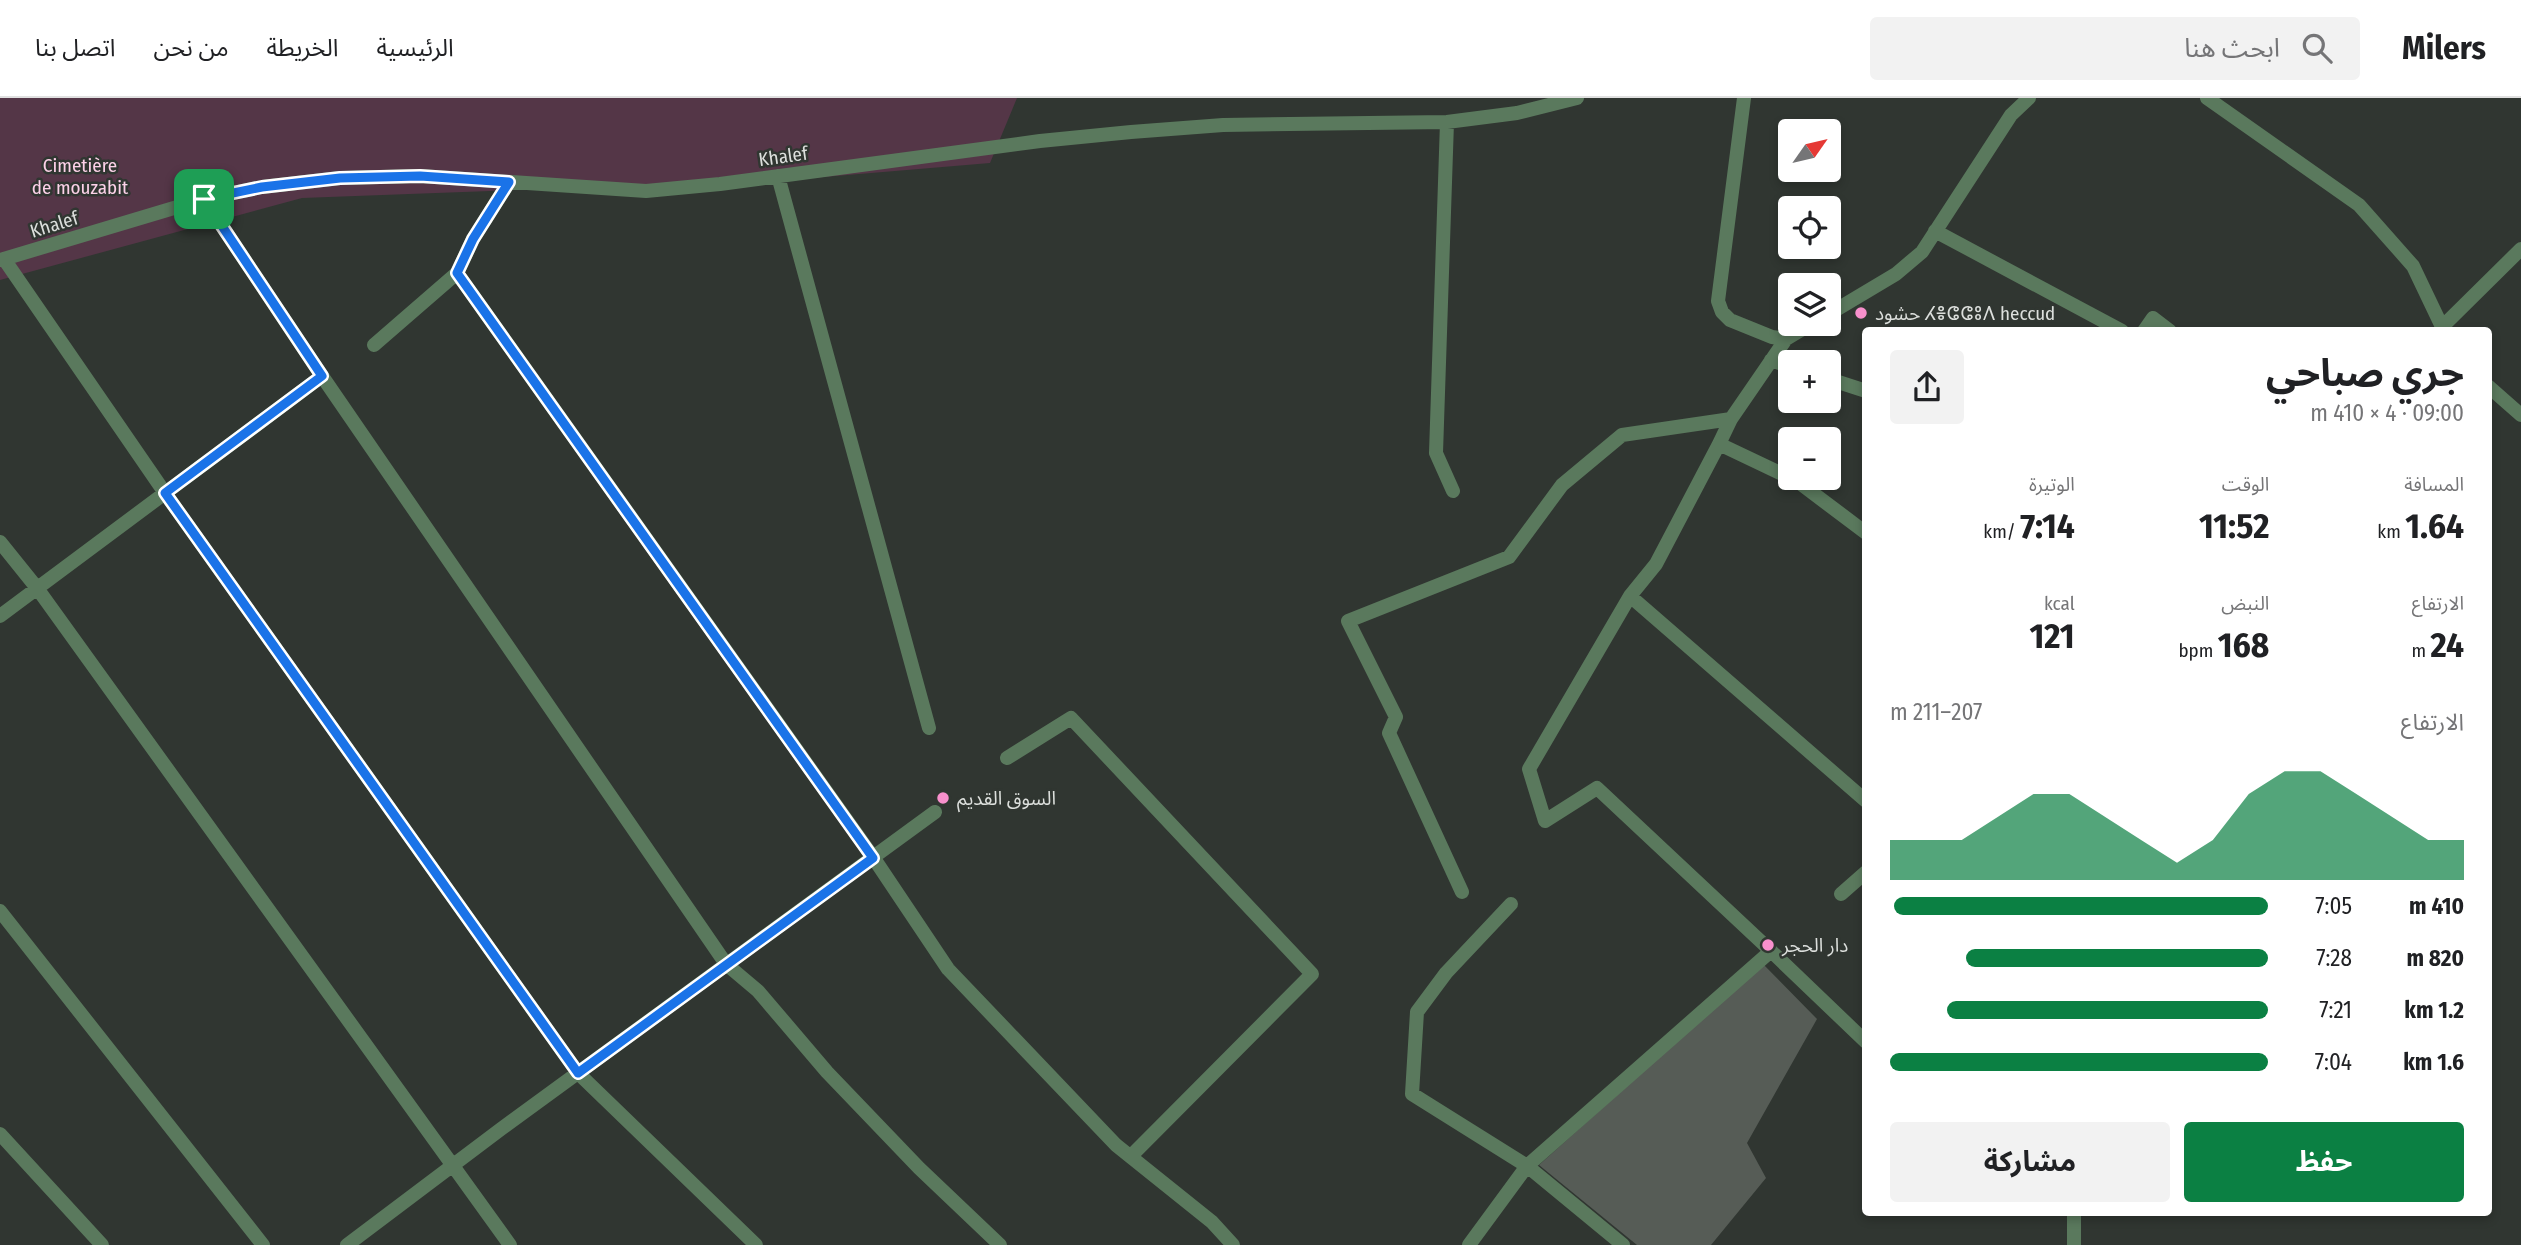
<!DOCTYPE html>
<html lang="ar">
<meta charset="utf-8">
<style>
body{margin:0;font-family:"Fira Sans Condensed","Noto Sans Arabic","Noto Sans Tifinagh",sans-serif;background:#f2f2f2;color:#202124;direction:rtl;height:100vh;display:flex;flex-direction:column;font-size:26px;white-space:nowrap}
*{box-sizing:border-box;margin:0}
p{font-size:23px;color:#757577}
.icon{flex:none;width:38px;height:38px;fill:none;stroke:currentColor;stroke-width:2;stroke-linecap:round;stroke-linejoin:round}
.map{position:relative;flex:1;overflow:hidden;direction:ltr}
.details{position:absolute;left:1862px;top:229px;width:630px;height:889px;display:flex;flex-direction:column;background:#fff;border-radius:7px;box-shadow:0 4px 10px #0003;direction:rtl}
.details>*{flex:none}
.needle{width:46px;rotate:56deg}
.tools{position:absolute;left:1778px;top:21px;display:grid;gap:14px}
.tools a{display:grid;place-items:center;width:63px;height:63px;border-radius:7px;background:#fff;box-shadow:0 4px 10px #0003;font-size:35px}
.pin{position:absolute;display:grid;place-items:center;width:60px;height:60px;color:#fff;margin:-30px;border-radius:14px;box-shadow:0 4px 10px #0006}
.round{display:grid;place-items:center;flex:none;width:74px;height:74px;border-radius:7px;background:#f2f2f2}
.head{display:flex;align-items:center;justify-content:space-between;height:119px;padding:0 28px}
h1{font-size:38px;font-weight:700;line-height:52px}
.metrics{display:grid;grid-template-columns:repeat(3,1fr);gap:10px;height:119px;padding:7px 28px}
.metrics div{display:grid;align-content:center}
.metrics b{font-size:35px;font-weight:700}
.metrics small{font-size:19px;font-weight:400}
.metrics p{font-size:19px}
.chart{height:196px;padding:14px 28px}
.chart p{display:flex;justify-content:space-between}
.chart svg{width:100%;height:126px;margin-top:7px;fill:#0b8043;opacity:.7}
.action{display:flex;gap:14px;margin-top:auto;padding:14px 28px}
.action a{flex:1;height:80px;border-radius:7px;background:#0b8043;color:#fff;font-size:28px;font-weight:700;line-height:80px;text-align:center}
.action a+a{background:#f2f2f2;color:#202124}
ul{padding:0 28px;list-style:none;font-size:23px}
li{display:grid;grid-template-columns:112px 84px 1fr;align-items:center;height:52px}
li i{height:18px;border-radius:9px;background:#0b8043}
header{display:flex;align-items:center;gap:42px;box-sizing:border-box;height:98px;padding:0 35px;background:#fff;border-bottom:2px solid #e0e0e0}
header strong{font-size:33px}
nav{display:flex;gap:38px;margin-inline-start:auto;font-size:24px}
.search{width:490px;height:63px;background:#f2f2f2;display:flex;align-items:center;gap:18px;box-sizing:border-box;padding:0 24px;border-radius:7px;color:#757577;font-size:26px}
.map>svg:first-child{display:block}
</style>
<header>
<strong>Milers</strong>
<div class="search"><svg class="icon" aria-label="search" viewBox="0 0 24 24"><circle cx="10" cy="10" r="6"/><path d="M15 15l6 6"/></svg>ابحث هنا</div>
<nav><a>الرئيسية</a><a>الخريطة</a><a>من نحن</a><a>اتصل بنا</a></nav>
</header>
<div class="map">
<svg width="2521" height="1147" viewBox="0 0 2521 1147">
<rect width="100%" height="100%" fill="#303631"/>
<path fill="#543647" d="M0,0H1017L990,65L788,82L302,100L0,182Z"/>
<path fill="#565c56" d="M1763,866L1817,921L1747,1045L1766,1080L1711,1147H1637L1539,1067Z"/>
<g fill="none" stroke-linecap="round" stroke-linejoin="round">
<path stroke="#5a795d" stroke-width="14" d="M1744,0L1718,203L1722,214L1730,222L1772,239L1786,241L1811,226
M2207,0L2359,107L2413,168L2444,233
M1447,24L1436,355L1453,393
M778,78L929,630
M204,101L322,278L726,866L758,893L827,974L919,1070L1000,1147
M1935,133L2122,233
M4,161L165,395L578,975L756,1147
M0,162L204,101L262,89L340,80L420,78L646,93L720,86L1040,43L1131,34L1223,27L1447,24L1517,15L1577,0
M457,175L473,141L509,84
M1829,216L1896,176L1922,154L2011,17L2029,0
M2442,229L2521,151
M2144,233L2153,220L2170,233
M374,247L457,175L873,759L948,871L1116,1047L1212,1124L1233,1147
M1771,262L1790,269
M1829,281L1866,293
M2488,288L2521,317
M1719,346L1731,321L1786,241
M1866,435L1797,383L1719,346L1656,466L1630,498L1529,671L1545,723L1597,690L1771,853L1866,944
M0,444L37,490L510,1147
M1630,498L1866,703
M0,518L322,278
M1007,660L1071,620L1312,876L1131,1058
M1462,794L1389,635L1396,619L1348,523L1509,459L1562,387L1622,337L1731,321
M1841,796L1866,774
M1511,806L1446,875L1417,914L1412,996L1527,1068L1623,1147
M0,813L263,1147
M0,1036L102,1147
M347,1147L501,1031L935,714
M1469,1147L1527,1068L1771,853
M2074,1147V1115"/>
</g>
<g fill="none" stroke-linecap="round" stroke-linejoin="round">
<defs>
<path id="route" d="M420,78L509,84L473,141L457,175L873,760L578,975L165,395L322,278L204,101L262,89L340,80Z"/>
</defs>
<use href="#route" stroke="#fff" stroke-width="14"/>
<use href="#route" stroke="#1a73e8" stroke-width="9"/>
</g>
<g fill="#f890cc" stroke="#303631" stroke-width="2.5">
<circle cx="1861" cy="215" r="7"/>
<circle cx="943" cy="700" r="7"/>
<circle cx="1768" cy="847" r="7"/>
</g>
<g text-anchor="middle" stroke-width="5" stroke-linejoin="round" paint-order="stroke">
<g font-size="19" fill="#dcdfdc" stroke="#303631">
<text transform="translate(783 58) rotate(-8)" y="7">Khalef</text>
<text transform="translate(54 126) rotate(-17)" y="7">Khalef</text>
</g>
<g font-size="19" fill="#fcd1e8" stroke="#303631">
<text x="80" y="74">Cimetière<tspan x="80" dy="22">de mouzabit</tspan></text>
</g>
<g font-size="19" fill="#dcdfdc" stroke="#303631" text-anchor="start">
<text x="1875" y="222">حشود ⵃⴻⵛⵛⵓⴷ heccud</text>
<text x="957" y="707">السوق القديم</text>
<text x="1782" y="854">دار الحجر</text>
</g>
</g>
</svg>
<div class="tools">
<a><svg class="needle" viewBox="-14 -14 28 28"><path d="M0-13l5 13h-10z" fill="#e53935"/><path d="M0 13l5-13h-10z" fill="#757577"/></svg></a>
<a><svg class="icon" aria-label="locate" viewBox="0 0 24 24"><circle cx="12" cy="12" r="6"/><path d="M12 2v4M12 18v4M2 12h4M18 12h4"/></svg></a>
<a><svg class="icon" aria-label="layers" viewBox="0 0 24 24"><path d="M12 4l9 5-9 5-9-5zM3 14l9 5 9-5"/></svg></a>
<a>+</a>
<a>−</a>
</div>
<div class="pin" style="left:204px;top:101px;background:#1e9e55"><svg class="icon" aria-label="arrive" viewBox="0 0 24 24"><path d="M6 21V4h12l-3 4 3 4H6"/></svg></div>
<section class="details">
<div class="head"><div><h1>جري صباحي</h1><p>09:00 · 4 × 410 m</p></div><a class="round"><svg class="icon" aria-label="share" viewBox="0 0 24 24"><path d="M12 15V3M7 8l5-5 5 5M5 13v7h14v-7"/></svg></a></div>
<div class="metrics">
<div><p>المسافة</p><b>1.64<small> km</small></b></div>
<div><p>الوقت</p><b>11:52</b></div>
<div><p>الوتيرة</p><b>7:14<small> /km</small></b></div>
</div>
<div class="metrics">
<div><p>الارتفاع</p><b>24<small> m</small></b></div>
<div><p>النبض</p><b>168<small> bpm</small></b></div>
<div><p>kcal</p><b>121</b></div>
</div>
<div class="chart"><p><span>الارتفاع</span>207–211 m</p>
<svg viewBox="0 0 160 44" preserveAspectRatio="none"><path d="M0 44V30L10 30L20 30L30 22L40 14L50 14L60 22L70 30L80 38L90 30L100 14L110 6L120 6L130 14L140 22L150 30L160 30V44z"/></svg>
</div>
<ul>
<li><b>410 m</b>7:05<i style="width:99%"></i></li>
<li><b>820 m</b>7:28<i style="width:80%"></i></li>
<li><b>1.2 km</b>7:21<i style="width:85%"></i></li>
<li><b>1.6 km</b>7:04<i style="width:100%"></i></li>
</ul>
<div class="action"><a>حفظ</a><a>مشاركة</a></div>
</section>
</div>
